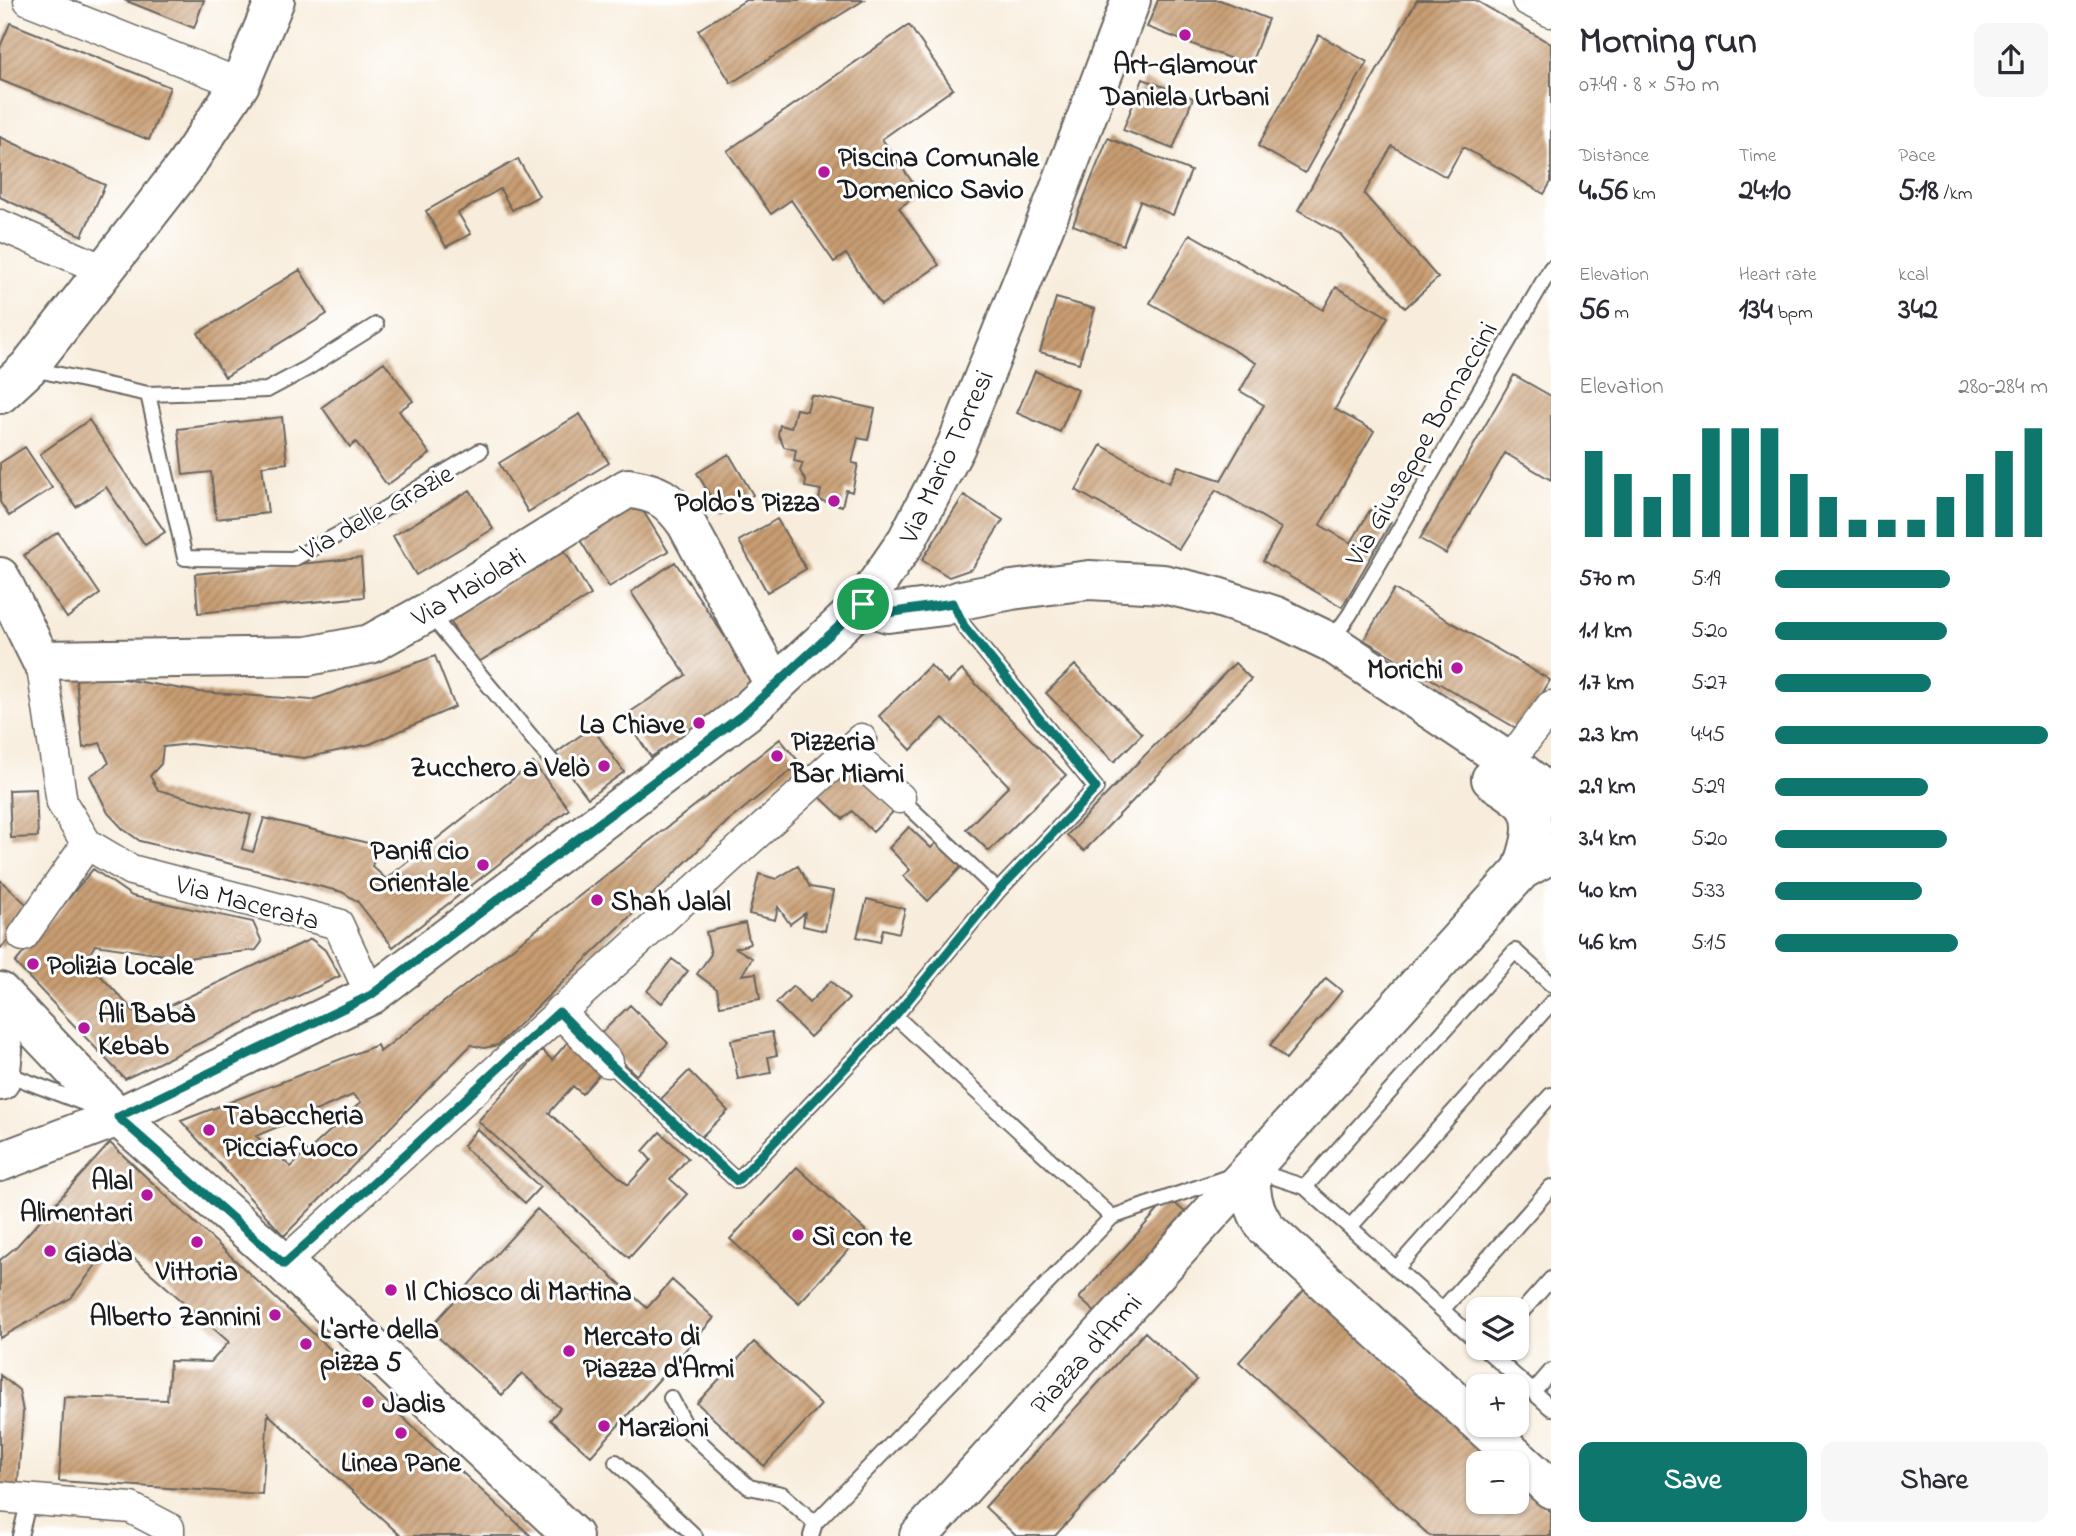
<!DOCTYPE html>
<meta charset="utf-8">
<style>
body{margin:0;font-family:"Indie Flower",sans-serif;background:#f7f7f7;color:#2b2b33;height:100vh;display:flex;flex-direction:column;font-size:26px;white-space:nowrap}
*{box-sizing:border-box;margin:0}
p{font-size:23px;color:#7c7c81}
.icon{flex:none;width:38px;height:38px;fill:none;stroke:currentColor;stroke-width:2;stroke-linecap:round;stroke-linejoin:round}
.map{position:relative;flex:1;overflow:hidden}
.panel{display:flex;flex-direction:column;background:#fff;width:525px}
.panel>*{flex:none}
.tools{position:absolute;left:1466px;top:1297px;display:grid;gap:14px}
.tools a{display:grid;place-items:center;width:63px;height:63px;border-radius:14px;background:#fff;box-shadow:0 2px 5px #0004;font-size:35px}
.pin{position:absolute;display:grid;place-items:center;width:60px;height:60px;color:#fff;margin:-30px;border:4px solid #fff;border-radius:50%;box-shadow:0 2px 7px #0007}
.round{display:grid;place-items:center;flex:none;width:74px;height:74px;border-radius:14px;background:#f7f7f7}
.overview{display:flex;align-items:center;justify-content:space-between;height:119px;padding:0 28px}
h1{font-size:38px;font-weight:700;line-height:52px}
.metrics{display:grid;grid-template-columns:repeat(3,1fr);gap:10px;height:119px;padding:7px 28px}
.metrics div{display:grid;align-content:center}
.metrics b{font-size:30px;font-weight:700}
.metrics small{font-size:19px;font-weight:400}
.metrics p{font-size:19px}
.chart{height:196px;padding:14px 28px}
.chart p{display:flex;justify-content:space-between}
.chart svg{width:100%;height:126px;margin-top:7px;stroke:#0f766e;stroke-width:6}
.action{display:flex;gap:14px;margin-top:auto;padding:14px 28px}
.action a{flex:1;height:80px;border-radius:14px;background:#0f766e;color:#fff;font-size:28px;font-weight:700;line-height:80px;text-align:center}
.action a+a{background:#f7f7f7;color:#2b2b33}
ul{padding:0 28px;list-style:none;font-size:23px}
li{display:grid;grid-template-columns:112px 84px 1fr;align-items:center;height:52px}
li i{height:18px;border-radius:9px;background:#0f766e}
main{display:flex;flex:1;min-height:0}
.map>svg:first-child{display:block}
</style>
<main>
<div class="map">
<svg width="1551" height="1536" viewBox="0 0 1551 1536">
<defs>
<pattern id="building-hatch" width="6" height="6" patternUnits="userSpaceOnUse" patternTransform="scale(1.75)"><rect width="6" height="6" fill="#c89d72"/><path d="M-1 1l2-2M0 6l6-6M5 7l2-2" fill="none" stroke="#a27f5d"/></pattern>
</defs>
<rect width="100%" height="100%" fill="#fff"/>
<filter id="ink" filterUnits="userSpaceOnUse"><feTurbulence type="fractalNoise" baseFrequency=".0143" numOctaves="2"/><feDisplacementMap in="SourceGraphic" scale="14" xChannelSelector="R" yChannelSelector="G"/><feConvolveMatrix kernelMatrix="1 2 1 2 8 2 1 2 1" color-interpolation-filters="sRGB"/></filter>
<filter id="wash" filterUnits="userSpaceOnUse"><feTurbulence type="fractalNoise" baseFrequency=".00686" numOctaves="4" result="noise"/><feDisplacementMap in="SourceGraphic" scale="28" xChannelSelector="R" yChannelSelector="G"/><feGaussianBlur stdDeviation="1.57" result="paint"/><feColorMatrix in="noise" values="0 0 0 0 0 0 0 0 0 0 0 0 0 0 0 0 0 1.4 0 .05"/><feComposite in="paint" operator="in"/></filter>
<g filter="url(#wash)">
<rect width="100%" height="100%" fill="#f8eddc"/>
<g id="blocks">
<path fill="url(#building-hatch)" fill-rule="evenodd" d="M124,0H204L194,28Z
M746,0H864L731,83L698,30Z
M1158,0H1220L1268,19L1250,66L1147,27Z
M1417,0H1475L1551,44V182L1544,194L1463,147L1446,177L1392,146L1364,194L1438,278L1405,308L1340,234L1298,210Z
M10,23L170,87L149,140L0,80V47Z
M909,25L953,89L882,139L920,193L899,208L939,265L881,305L846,254L834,262L791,200L771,214L727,151Z
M1319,35L1367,62L1305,173L1258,146Z
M1143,79L1193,98L1173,149L1123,130Z
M0,137L105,185L82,236L0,197Z
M1108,138L1191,171L1173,215L1140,201L1123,245L1073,225Z
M518,159L539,196L512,210L500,189L458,213L471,234L446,247L426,211Z
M1190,234L1323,310L1336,287L1388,317L1335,409L1374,431L1320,525L1351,543L1370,510L1391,522L1342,607L1263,561L1281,528L1216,490L1179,549L1076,490L1101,445L1169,483L1178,466L1221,480L1264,405L1240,391L1256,363L1150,303Z
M300,270L327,314L225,377L198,333Z
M1056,298L1095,309L1079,363L1040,352Z
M384,362L413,401L399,411L430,454L387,485L356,442L350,447L322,407Z
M1035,371L1078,390L1060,432L1017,413Z
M1514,375L1551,396V480L1505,453L1446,554L1420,539Z
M811,395L875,409L868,440L858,438L852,463L858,464L852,492L846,490L842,506L819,500L821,490L805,487L806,481L800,471L803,463L794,461L796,450L784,447L778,434L780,425L791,428L796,409L807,411Z
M580,414L609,463L528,512L499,463Z
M282,417L287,463L262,466L268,513L216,519L211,472L183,475L178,429Z
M89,420L165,532L145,545L106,487L76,507L40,454Z
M25,447L52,488L9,516L0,502V463Z
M729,454L753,495L721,514L697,473Z
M470,490L493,529L416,575L393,536Z
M964,495L1003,520L972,569L949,577L922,560Z
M638,503L668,551L609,587L580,540Z
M777,519L806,569L767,592L739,541Z
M58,532L100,594L67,618L24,555Z
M565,551L591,595L475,664L449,619Z
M361,558L364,597L198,613L195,574Z
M675,562L757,685L651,757L624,716L686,675L631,592Z
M1394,589L1550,680L1521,731L1364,640Z
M435,656L455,707L370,744L304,758L190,744L163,747L161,764L150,776L158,790L251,815L242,849L253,852L264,818L380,846L372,866L386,879L533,763L569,809L393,947L357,901L342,892L140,841L123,829L108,813L90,776L109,763L100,743L83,748L75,671L200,692L312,700Z
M1235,663L1251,679L1084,851L1067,835Z
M930,665L948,683L962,670L1066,775L989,851L966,829L1009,786L943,718L911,750L879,716Z
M1075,665L1142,734L1114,762L1046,693Z
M592,727L624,772L588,798L555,754Z
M780,739L800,763L727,822L498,1045L484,1048L471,1045L284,1236L181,1121L377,1045L380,1052ZM353,1095L361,1102L291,1167L256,1136Z
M854,758L894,811L873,832L852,811L843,819L818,795Z
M36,789L38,837L11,838L9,790Z
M909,827L931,848L939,840L964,864L928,901L903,876L910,870L889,848Z
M798,866L810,887L833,891L825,931L803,926L805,913L790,924L778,907L775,920L749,914L759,874L776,879Z
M93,869L132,896L253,922L262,942L256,950L185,958L95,945L86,960L141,1019L311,939L325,950L340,976L125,1079L15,963Z
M0,880L34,911L0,949Z
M867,899L905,909L899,933L883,929L880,942L857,937Z
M745,923L750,944L736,948L752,958L742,975L756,973L760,999L720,1006L717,989L697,974L711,954L706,932Z
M672,959L688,971L662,1003L647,991Z
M1326,978L1342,991L1286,1059L1270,1045Z
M831,981L849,999L810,1037L776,1003L793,986L809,1003Z
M630,1005L668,1043L636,1075L597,1037Z
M772,1032L777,1055L768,1057L771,1073L738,1079L731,1040Z
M572,1037L606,1067L582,1094L573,1086L549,1113L628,1185L651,1160L643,1151L660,1132L688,1158L670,1179L687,1194L629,1258L478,1121L542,1050L552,1060Z
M689,1071L728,1111L700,1138L661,1099Z
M477,1129L540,1187L525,1203L463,1146Z
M110,1143L413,1427L531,1536H401L268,1414L262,1494L59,1481L64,1397L167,1400L170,1361L211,1362L229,1342L114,1241L71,1298L0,1338V1260L16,1247Z
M797,1167L866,1231L799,1303L730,1239Z
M1169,1198L1197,1223L1107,1323L1079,1298Z
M537,1209L647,1308L672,1280L714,1318L591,1456L550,1420L560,1408L522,1373L502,1395L429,1329Z
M1306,1288L1498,1463H1479V1502H1517V1481L1551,1512V1536H1430L1239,1362Z
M1145,1332L1197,1380L1055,1536H1016L985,1507Z
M754,1342L821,1405L764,1466L697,1403Z
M0,1375L19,1390L23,1412L17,1495L0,1494Z"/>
</g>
</g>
<g filter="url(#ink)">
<use href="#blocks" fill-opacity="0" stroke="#69655f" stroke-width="2"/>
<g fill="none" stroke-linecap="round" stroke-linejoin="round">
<defs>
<path id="lane" d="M33,369L148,394L267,390L306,369L376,325
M148,394L185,558L293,559L371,517L480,451
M953,604L964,626L1096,788L998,891
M429,613L553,763
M1331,641L1350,614L1551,268
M895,1016L1112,1217
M608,1062L737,1181L895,1016L998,891L900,798
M2,1072L94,1107
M1253,1170L1305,1187
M1350,1227L1551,1003
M1396,1269L1551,1095
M1442,1310L1551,1187
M1517,1317L1551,1279
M1479,1343L1305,1187L1515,951L1551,984
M1484,1348L1551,1408
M1533,1392L1551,1371
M671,1398L689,1432L749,1487L782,1494L815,1523
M616,1462L695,1536
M20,1536L29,1500
M811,1536L815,1523L1112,1217L1231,1176"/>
<path id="street" d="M29,0L240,84
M1527,0L1551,12
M0,225L104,270
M41,660L62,803L87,844L131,870L338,924L371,995
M848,751L900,798
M1509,762L1551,706
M23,936L87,844
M559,1011L608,1062
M284,1263L861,739
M0,1497L131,1508L169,1528V1536"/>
<path id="secondary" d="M0,394L28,368L184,168L240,84L275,0
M0,577L41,660L308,656L370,644L428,612L628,488C658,493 668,498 686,523L775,686
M863,604L888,613L944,606L961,600L1012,590L1089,580L1163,584L1214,596L1276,616L1330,642L1509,762L1551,796
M1491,779C1501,786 1514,793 1523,802C1540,820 1529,850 1522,870
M0,992L118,1117L284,1263L573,1536
M0,1036L3,1050L0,1081
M0,1162L118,1117L371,995L746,712L863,604L907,540L956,446L1057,195L1131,0
M1479,1423L1266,1228C1252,1208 1250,1193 1251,1169L1522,870L1551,854
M1480,1424L1551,1489
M919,1536L1251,1169"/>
</defs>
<use href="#lane" stroke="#69655f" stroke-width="18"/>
<use href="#street" stroke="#69655f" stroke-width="33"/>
<use href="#secondary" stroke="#69655f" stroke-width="42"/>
<use href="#lane" stroke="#fff" stroke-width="14"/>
<use href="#street" stroke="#fff" stroke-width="30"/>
<use href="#secondary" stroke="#fff" stroke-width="38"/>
</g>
</g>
<g fill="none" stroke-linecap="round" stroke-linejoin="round" filter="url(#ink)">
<defs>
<path id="route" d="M953,603L964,626L1096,788L998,891L895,1016L737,1181L608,1062L559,1012L409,1151L284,1264L118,1117L371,995L746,712L863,604L888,613Z"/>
</defs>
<use href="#route" stroke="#fff" stroke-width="14"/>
<use href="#route" stroke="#0f766e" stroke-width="9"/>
</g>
<g fill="#b5179e" stroke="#fff" stroke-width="2.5">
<circle cx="1185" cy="35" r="7"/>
<circle cx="824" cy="172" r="7"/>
<circle cx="834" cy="501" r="7"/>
<circle cx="1457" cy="668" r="7"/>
<circle cx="699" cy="723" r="7"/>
<circle cx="777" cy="756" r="7"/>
<circle cx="604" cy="766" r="7"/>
<circle cx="483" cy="865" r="7"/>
<circle cx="597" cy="900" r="7"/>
<circle cx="33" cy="964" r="7"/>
<circle cx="84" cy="1028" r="7"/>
<circle cx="209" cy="1130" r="7"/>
<circle cx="147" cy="1195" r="7"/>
<circle cx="798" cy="1235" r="7"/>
<circle cx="197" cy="1242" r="7"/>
<circle cx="50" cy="1251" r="7"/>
<circle cx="391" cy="1290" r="7"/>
<circle cx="275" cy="1315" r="7"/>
<circle cx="306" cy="1344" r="7"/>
<circle cx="569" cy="1351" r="7"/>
<circle cx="368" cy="1402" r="7"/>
<circle cx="604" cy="1426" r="7"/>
<circle cx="401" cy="1433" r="7"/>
</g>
<g text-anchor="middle" stroke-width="6" stroke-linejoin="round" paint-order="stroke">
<g font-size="28" font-weight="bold" fill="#1c1c1c" stroke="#fff" text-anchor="start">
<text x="1185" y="73" text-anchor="middle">Art-Glamour<tspan x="1185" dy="32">Daniela Urbani</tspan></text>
<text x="838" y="166">Piscina Comunale<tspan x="838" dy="32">Domenico Savio</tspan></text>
<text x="820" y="511" text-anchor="end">Poldo's Pizza</text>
<text x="1443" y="678" text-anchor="end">Morichi</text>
<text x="685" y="733" text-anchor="end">La Chiave</text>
<text x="791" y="750">Pizzeria<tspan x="791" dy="32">Bar Miami</tspan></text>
<text x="590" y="776" text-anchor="end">Zucchero a Velò</text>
<text x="469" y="859" text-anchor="end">Panificio<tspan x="469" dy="32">Orientale</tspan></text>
<text x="611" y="910">Shah Jalal</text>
<text x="47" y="974">Polizia Locale</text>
<text x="98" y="1022">Ali Babà<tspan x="98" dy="32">Kebab</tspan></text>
<text x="223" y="1124">Tabaccheria<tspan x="223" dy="32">Picciafuoco</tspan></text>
<text x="133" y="1189" text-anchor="end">Alal<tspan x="133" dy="32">Alimentari</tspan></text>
<text x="812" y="1245">Sì con te</text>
<text x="64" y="1261">Giada</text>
<text x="197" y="1280" text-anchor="middle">Vittoria</text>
<text x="405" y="1300">Il Chiosco di Martina</text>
<text x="261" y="1325" text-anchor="end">Alberto Zannini</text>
<text x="320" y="1338">L'arte della<tspan x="320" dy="32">pizza 5</tspan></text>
<text x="583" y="1345">Mercato di<tspan x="583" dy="32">Piazza d'Armi</tspan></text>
<text x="382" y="1412">Jadis</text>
<text x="618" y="1436">Marzioni</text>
<text x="401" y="1471" text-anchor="middle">Linea Pane</text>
</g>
<g font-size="28" fill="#1c1c1c" stroke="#fff">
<text transform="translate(1420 443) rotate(-60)" y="10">Via Giuseppe Bornaccini</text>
<text transform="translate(945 456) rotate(-65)" y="10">Via Mario Torresi</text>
<text transform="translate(376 511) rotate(-29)" y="10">Via delle Grazie</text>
<text transform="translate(468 586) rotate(-31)" y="10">Via Maiolati</text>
<text transform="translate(248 901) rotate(15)" y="10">Via Macerata</text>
<text transform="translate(1085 1353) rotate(-48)" y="10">Piazza d'Armi</text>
</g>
</g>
</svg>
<div class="tools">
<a><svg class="icon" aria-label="layers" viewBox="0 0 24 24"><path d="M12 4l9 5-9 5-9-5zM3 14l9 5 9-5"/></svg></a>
<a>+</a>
<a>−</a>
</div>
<div class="pin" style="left:863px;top:604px;background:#1e9e55"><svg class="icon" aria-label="arrive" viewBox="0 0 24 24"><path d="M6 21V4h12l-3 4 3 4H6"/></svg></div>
</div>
<section class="panel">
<div class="overview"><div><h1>Morning run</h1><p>07:49 · 8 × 570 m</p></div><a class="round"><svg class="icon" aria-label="share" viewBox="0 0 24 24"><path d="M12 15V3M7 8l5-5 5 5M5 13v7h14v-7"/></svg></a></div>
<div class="metrics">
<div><p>Distance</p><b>4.56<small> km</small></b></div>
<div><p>Time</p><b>24:10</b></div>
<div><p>Pace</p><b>5:18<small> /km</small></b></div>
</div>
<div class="metrics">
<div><p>Elevation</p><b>56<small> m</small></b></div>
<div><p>Heart rate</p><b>134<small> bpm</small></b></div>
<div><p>kcal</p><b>342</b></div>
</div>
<div class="chart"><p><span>Elevation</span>280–284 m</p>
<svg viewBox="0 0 160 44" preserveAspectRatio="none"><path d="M5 44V14M15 44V22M25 44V30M35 44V22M45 44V6M55 44V6M65 44V6M75 44V22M85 44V30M95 44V38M105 44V38M115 44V38M125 44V30M135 44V22M145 44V14M155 44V6"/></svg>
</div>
<ul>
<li><b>570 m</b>5:19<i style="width:64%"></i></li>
<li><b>1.1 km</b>5:20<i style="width:63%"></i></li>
<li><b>1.7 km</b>5:27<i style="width:57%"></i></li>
<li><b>2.3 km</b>4:45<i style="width:100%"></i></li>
<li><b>2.9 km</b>5:29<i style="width:56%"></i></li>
<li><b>3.4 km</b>5:20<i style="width:63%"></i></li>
<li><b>4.0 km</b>5:33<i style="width:54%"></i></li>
<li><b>4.6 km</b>5:15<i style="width:67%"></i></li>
</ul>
<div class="action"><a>Save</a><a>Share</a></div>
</section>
</main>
